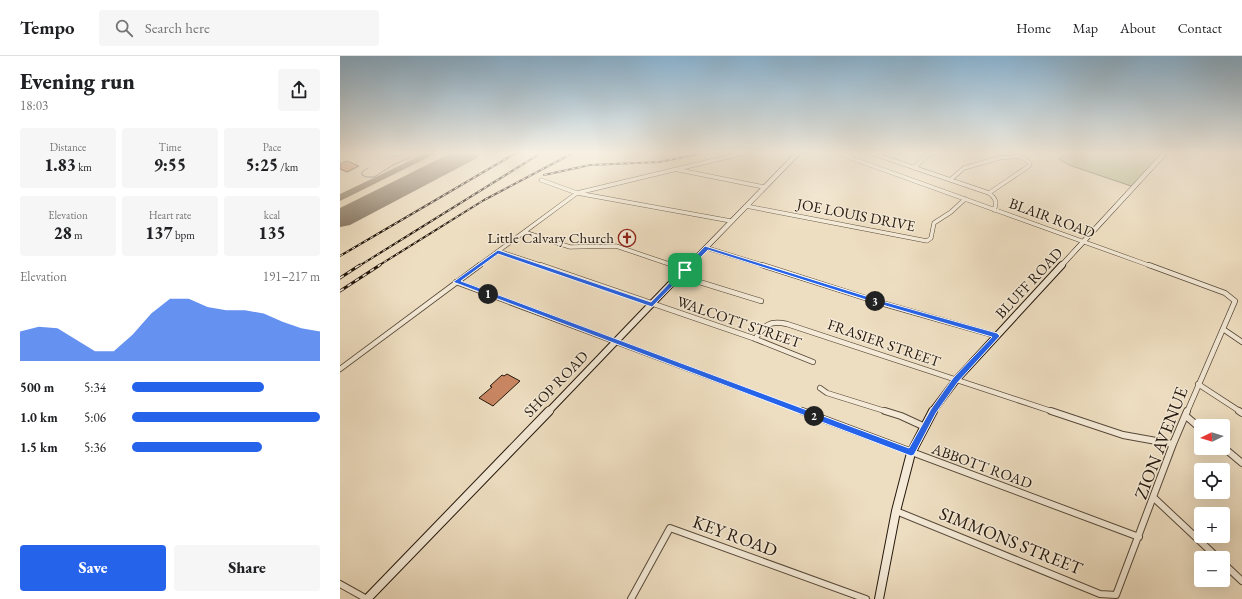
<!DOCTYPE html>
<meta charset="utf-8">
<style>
body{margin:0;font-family:"EB Garamond",serif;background:#f6f6f6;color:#202124;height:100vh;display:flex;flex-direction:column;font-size:15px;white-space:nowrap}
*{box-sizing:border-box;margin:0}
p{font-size:13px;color:#757577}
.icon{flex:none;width:22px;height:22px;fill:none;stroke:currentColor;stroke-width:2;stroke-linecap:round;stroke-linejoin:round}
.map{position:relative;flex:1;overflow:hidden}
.panel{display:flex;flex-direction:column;background:#fff;width:340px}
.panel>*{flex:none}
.needle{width:26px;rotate:265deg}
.fabs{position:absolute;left:854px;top:363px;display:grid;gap:8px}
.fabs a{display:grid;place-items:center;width:36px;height:36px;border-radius:4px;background:#fff;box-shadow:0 4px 16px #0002;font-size:20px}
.pin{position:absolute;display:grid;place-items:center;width:34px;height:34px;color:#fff;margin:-17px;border-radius:8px;box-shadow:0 2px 6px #0006}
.km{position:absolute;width:20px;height:20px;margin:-10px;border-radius:50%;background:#222;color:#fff;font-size:11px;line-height:20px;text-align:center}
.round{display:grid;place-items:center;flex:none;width:42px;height:42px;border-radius:4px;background:#f6f6f6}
.head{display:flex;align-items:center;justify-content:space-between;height:68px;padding:0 20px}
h1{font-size:22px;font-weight:800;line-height:30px}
.figures{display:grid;grid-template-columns:repeat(3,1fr);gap:6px;height:68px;padding:4px 20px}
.figures div{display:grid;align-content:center;border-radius:4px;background:#f6f6f6;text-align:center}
.figures b{font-size:17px;font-weight:800}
.figures small{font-size:11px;font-weight:400}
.figures p{font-size:11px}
.chart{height:112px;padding:8px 20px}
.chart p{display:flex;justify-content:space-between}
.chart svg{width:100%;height:72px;margin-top:4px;fill:#2563eb;opacity:.7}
.button{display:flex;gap:8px;margin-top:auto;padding:8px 20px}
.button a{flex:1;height:46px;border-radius:4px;background:#2563eb;color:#fff;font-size:16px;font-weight:800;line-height:46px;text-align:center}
.button a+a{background:#f6f6f6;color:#202124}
ul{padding:0 20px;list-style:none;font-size:13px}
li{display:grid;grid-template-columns:64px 48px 1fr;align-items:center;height:30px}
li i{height:10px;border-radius:5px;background:#2563eb}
header{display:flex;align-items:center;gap:24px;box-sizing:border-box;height:56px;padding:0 20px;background:#fff;border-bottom:1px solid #e0e0e0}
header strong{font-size:19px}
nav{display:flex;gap:22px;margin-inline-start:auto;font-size:14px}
.search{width:280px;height:36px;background:#f6f6f6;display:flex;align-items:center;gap:10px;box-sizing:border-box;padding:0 14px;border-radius:4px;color:#757577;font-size:15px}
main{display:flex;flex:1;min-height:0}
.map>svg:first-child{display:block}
</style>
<header>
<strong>Tempo</strong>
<div class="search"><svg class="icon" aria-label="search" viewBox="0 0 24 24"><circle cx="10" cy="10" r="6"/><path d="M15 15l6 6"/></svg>Search here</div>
<nav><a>Home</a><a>Map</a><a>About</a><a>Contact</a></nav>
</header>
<main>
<section class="panel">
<div class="head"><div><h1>Evening run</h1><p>18:03</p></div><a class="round"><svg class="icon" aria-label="share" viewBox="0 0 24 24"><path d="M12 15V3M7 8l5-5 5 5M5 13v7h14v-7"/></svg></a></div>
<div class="figures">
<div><p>Distance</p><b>1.83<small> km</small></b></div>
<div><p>Time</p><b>9:55</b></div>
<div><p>Pace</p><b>5:25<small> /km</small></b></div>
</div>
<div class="figures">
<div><p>Elevation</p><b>28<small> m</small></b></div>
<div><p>Heart rate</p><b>137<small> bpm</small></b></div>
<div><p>kcal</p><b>135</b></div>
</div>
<div class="chart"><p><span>Elevation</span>191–217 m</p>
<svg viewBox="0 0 160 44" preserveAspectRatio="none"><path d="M0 44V26L10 23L20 24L30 31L40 38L50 38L60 28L70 15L80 6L90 6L100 11L110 13L120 13L130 15L140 20L150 24L160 26V44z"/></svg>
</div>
<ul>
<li><b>500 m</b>5:34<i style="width:70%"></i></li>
<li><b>1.0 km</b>5:06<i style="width:100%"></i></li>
<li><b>1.5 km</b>5:36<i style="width:69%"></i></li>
</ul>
<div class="button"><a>Save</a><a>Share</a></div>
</section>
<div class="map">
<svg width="902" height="543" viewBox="0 0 902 543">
<rect width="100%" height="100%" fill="#eedec1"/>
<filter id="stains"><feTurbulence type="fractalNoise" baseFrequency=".005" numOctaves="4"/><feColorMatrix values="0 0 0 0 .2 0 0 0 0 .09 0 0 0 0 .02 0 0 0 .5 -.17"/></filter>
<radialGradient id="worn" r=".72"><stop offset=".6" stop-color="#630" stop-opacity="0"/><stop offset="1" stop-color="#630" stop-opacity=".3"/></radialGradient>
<path fill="#b8c193" stroke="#6e6c50" d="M726,97H825L794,131L729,109L719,103Z"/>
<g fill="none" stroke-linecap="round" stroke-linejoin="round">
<path stroke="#6d7976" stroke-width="1" d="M52,100H60
M28,112L22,116V119L26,121H34L53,109L79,97"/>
<path fill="#897a66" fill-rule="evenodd" d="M86,97H97L0,145V138Z"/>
<path fill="#897a66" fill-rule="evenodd" d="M111,97H141L137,102L10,169L0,171V152Z"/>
</g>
<path fill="#c98663" stroke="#24170c" d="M7,105L19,110L7,116L0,113V108Z
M167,318L180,325L153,350L139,342L152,331L150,330L162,319L164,320Z"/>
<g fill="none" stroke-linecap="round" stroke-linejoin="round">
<defs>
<path id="street-far2" d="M497,97L811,210
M531,97L649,137C655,142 658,146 654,154
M574,112L585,101L593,97
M339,114L424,131
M201,124L237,137L391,165
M610,124L624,112L659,102L680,100L690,107L689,110L649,137
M406,150L587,185L591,182L594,167L611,156L625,143
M184,176L230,191L276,190L335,210
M367,192L425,210
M158,195L203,210
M138,210L237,137L404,97"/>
<path id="street-far1" d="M200,209L413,282L473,306
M332,209L345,214
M422,209L541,247L657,280
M809,209L885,237L895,245L847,356
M340,220L421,245
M116,226L464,356
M883,273L902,286
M415,283C425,269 429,264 447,268L714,356
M0,313L140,209
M858,328L901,356
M480,332L487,337L548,356"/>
<path id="street" d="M462,355L799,481
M545,355L561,360L585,371
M711,355L783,379L833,388
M899,355L902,357
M846,360L861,373
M883,391L902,407
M814,442L878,502
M556,455L760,538L776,539L833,388L847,355
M883,507L902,525
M0,528L27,543
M291,543L330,472L526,543"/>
<path id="secondary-far2" d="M348,210L458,97
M721,210L825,97"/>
<path id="secondary-far1" d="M208,356L349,209
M592,356L616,324L722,209"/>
<path id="secondary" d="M27,543L209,355
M539,543L556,455L571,397L593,355"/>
</defs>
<use href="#street-far2" stroke="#564939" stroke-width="4.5"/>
<use href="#street-far1" stroke="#564939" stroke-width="6"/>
<use href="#street" stroke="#564939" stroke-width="8"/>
<use href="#secondary-far2" stroke="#24170c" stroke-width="5.5"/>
<use href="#secondary-far1" stroke="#24170c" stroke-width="8"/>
<use href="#secondary" stroke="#24170c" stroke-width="10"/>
<use href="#street-far2" stroke="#f4ead7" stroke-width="3.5"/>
<use href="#street-far1" stroke="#f4ead7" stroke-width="4.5"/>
<use href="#street" stroke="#f4ead7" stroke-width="6"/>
<use href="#secondary-far2" stroke="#f4ead7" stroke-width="4.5"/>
<use href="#secondary-far1" stroke="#f4ead7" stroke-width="6"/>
<use href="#secondary" stroke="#f4ead7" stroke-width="8"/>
<defs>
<path id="rail-far1" d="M204,119L250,109L319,106L364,97
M0,200L176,97
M19,210L201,97
M38,210L144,144L233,97"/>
<path id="rail" d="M0,222L20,209
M0,235L40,209"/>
</defs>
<use href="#rail-far1" stroke="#24170c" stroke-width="2"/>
<use href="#rail" stroke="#24170c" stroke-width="3"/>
<use href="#rail-far1" stroke="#f4ead7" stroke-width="1" stroke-dasharray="3.5" stroke-linecap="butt"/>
<use href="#rail" stroke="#f4ead7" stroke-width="1.5" stroke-dasharray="4.5" stroke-linecap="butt"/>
</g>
<linearGradient id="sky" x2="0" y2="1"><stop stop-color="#8ab6d6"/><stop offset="0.56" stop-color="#f7f0e3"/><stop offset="1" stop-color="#f7f0e3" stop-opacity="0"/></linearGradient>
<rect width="902" height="173" fill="url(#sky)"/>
<path fill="#2563eb" stroke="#fff" fill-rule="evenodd" d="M365,190L542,245L657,277L660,280L618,326L596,357L574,399L571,400L113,226L158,194L311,246ZM368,194L539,248L652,281L613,322L591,353L569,392L121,225L158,198L312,251Z"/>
<defs>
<symbol id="church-ring" viewBox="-11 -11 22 22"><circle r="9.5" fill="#f4ead7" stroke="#8f2418" stroke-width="1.5"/><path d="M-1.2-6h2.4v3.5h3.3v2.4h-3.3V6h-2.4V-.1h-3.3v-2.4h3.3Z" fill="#8f2418"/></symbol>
</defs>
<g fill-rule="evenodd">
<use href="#church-ring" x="277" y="172" width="20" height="20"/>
</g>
<g text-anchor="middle" stroke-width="3" stroke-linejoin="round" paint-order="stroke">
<g font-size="15" fill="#24170c" stroke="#f4ead7">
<text transform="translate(516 159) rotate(11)" y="5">JOE LOUIS DRIVE</text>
<text transform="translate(712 162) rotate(20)" y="5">BLAIR ROAD</text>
<text transform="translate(689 227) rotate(-47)" y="5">BLUFF ROAD</text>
<text transform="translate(399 266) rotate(19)" y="5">WALCOTT STREET</text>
<text transform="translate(544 287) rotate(19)" y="5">FRASIER STREET</text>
<text transform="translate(216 328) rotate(-46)" y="5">SHOP ROAD</text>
<text transform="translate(642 410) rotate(20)" y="5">ABBOTT ROAD</text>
</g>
<g font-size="15" fill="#24170c" stroke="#f4ead7" text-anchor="end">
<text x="274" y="187">Little Calvary Church</text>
</g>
<g font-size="18" fill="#24170c" stroke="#f4ead7">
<text transform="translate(821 387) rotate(-69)" y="6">ZION AVENUE</text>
<text transform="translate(395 480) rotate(20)" y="6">KEY ROAD</text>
<text transform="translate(671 485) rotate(22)" y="6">SIMMONS STREET</text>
</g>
</g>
<rect width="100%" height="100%" filter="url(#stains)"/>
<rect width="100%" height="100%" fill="url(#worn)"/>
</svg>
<div class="fabs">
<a><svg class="needle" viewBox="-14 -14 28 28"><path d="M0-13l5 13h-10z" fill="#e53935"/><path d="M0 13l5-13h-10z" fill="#757577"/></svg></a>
<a><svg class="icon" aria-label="locate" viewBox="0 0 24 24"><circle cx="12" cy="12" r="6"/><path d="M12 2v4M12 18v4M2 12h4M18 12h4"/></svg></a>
<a>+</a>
<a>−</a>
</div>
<div class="pin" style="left:345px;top:214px;background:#1e9e55"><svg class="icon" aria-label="arrive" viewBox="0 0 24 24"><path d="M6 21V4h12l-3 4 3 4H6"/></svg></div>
<b class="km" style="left:148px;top:238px">1</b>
<b class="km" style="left:474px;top:360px">2</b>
<b class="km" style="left:535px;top:245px">3</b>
</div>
</main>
